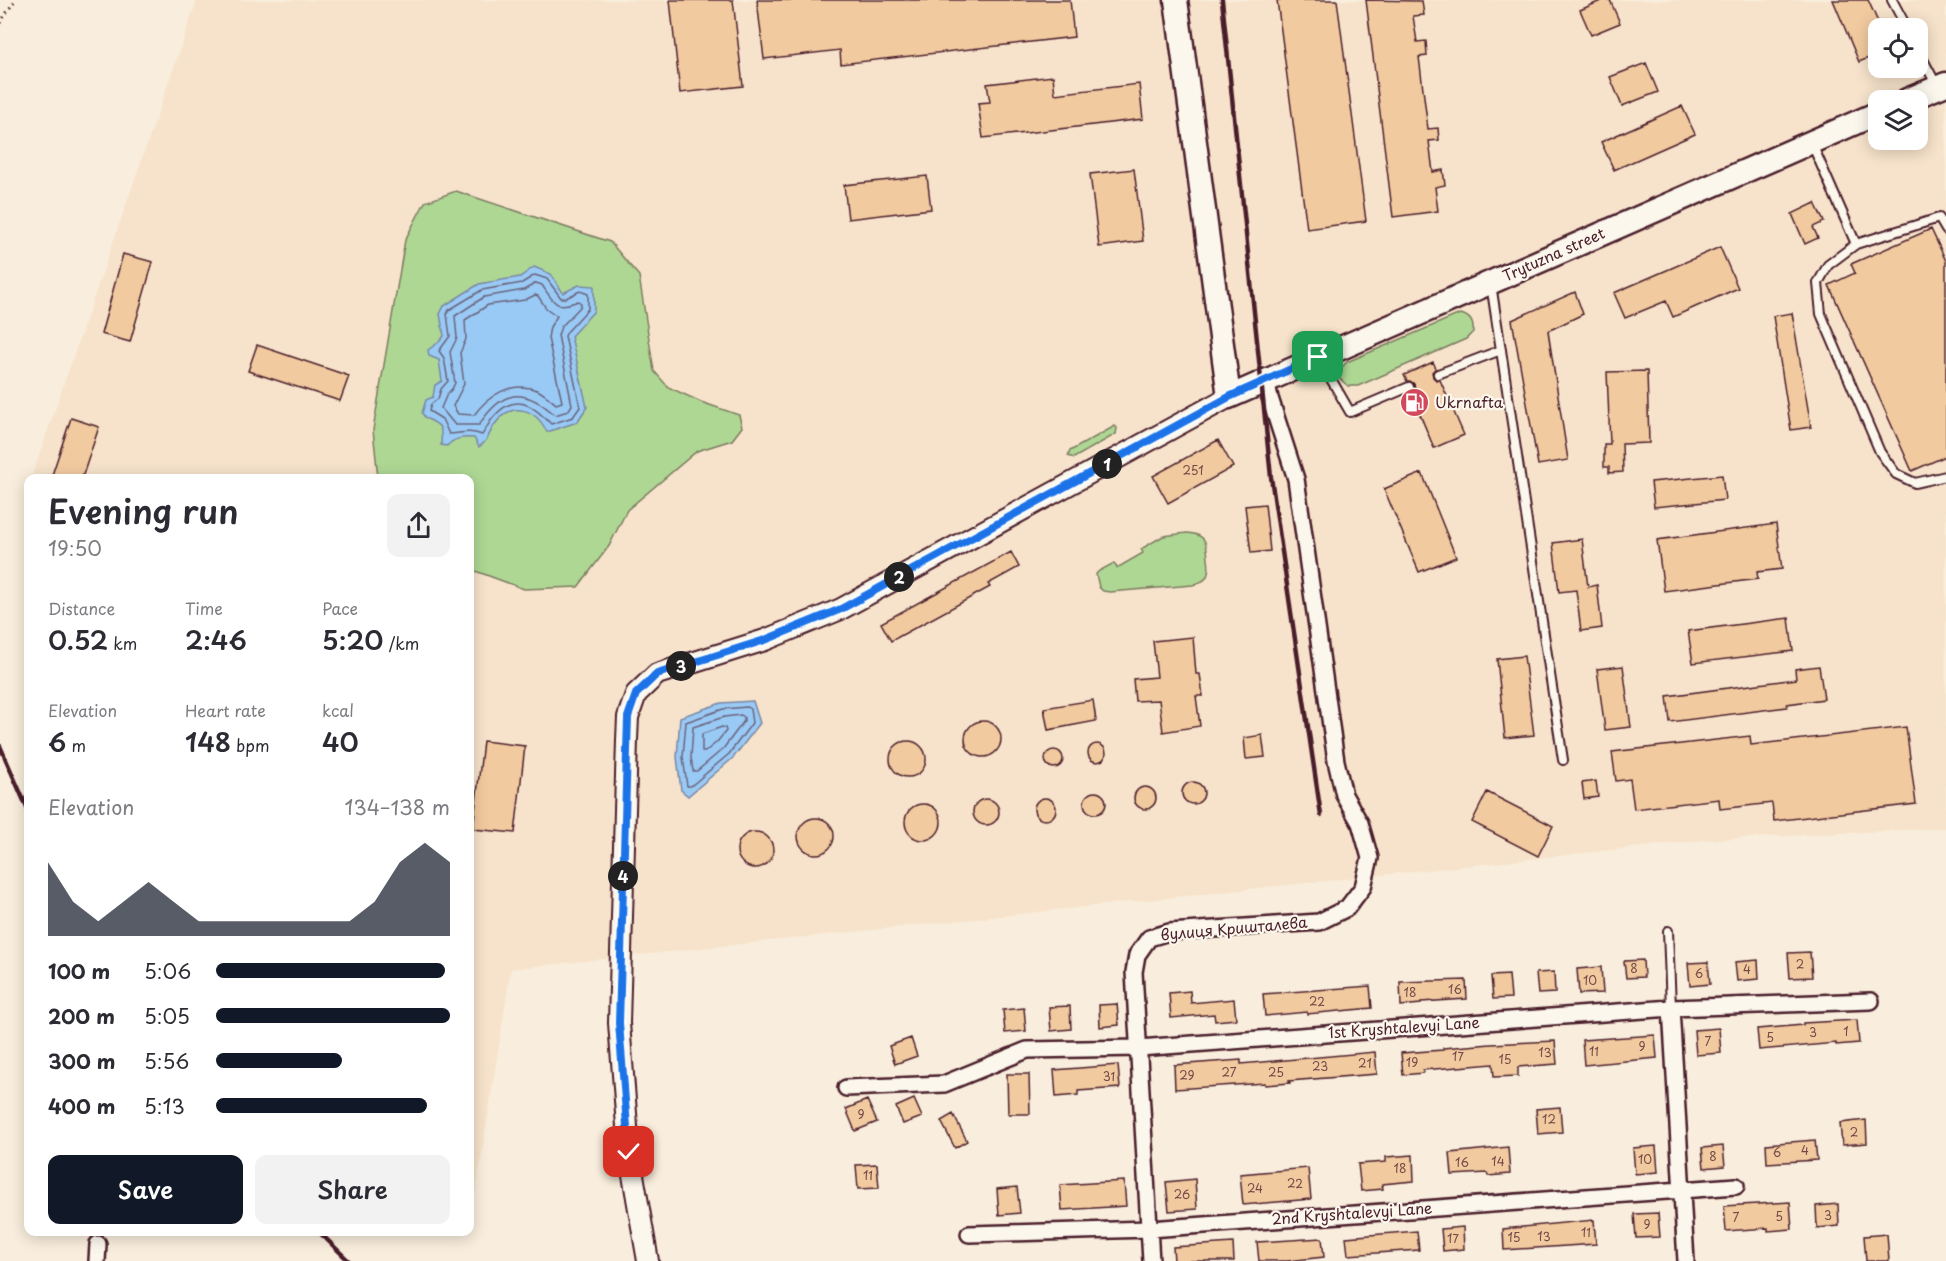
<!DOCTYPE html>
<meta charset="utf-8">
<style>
body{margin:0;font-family:"Playpen Sans",sans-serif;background:#f2f2f3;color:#2b2b33;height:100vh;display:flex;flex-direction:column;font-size:22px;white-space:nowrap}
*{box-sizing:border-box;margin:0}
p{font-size:20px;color:#7c7c81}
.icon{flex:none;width:33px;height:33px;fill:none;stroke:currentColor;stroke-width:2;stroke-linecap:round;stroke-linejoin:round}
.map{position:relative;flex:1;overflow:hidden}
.details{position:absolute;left:24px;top:474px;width:450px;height:762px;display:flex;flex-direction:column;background:#fff;border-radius:12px;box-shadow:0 3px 15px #0003}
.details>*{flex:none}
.tools{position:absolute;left:1868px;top:18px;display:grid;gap:12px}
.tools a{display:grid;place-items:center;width:60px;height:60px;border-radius:12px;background:#fff;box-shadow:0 3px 15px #0003;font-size:30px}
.pin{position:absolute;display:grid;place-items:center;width:51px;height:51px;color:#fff;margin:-26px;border-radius:12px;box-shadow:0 3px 9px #0006}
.km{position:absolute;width:30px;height:30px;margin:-15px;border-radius:50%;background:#222;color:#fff;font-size:16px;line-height:30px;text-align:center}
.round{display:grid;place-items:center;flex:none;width:63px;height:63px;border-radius:12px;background:#f2f2f3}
.head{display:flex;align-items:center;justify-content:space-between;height:102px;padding:0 24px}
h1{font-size:33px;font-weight:600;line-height:45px}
.figures{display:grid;grid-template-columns:repeat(3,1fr);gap:9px;height:102px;padding:6px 24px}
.figures div{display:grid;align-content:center}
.figures b{font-size:26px;font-weight:600}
.figures small{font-size:16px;font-weight:400}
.figures p{font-size:16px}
.chart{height:168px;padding:12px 24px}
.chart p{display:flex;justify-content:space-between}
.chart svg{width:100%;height:108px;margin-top:6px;fill:#111827;opacity:.7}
.cta{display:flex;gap:12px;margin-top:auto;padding:12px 24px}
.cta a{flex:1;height:69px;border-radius:12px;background:#111827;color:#fff;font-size:24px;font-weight:600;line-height:69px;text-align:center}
.cta a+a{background:#f2f2f3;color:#2b2b33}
ul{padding:0 24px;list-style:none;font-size:20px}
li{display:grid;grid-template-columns:96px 72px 1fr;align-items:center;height:45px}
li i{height:15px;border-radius:8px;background:#111827}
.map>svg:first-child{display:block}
</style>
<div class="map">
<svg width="1946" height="1261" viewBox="0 0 1946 1261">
<rect width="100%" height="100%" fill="#f9eedd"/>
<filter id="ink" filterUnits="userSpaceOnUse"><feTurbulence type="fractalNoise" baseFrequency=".0167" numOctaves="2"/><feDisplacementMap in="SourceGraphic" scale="12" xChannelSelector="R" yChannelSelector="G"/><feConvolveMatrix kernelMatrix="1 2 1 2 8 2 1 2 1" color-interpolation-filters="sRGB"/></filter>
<g filter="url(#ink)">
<path fill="#f7e3cb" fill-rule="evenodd" d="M197,0H1946V828L1706,840L511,969L476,1192L470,1187V478H31ZM1878,28H1917V68H1878ZM1878,100H1917V140H1878Z"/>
<path fill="#aed794" stroke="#7c7b60" stroke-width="1.5" d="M456,191L610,242L639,276L654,371L668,387L701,402L739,415L742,427L732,440L697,451L627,510L609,546L578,587L524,589L470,569V478H378L373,430L405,240L425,202Z
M1460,314C1470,316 1474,322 1473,332L1466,339L1358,386H1348L1340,379V369L1347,362Z
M1115,426L1117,428L1116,434L1074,458L1068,456L1070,451Z
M1187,533C1206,534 1207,543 1208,559C1209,565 1210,572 1206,578C1203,582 1198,583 1193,585L1110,592L1103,591L1099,587L1096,574L1099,571L1114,563L1117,568L1143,553L1141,549L1163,536Z"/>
<path fill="#99caf5" stroke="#7986a4" stroke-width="1.5" d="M534,267L551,274L563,293L579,285L594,286V311L571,336L587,407L577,422L547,432C536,409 512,400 495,424C488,434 490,439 479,447L474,438C463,437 454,438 447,446L441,445C442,427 442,425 425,418L422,413L426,400L433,397L435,385L442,381L439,360L429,356L428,350L439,342L444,336L440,314L444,306L479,284L520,277Z
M753,701L760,723L733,758L688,796L681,790L677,757L680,717L721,703Z"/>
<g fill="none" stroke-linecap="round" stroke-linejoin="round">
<path stroke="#6a637c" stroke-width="1.5" d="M535,275L547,279L561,298H566L580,291L588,294V309L567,332L565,336L580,407L573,417L551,424C532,404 514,391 492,419C488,424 486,430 482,435C468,430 464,433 449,434L442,419L429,411L431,404L438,399L441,389L448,381L444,358L439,351L450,336L447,314L449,310L482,290L522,283Z
M536,283L542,285C554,303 555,310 578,301L581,303L580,307L561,327L558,335L572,405L568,411L555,415C523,386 502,390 479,425H455L441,408L447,394L452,389L455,383L450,352L457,338L455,316L484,297L524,290Z
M535,295L538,296L546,308L557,316L550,327L548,338L562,402L556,404C550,399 544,393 537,390C511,380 488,396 474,415L458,414L453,406L464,384L460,353L466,339L465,320L488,305L525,300Z
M747,707L750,709L752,723L729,754L691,786H687L683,757L686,722L723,709Z
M741,715L744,717V721L723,749L697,771H693L691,757L693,727L724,717Z
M722,727L725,728L726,731L717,742L705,752H702V734Z"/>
</g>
<path fill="#f1caa0" stroke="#4a1f2b" stroke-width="1.5" d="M670,0H733L743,86L680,93Z
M757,0H1070L1074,37L841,64L840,50L764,59Z
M1277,0H1337L1366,221L1307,229Z
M1366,0L1422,1L1424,15L1413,16L1417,42L1426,41L1427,56L1419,57L1428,129L1438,128L1439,140L1429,141L1433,172L1443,170L1445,185L1435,187L1438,211L1393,217Z
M1603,0H1610L1620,23L1591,35L1580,10Z
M1833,0H1868L1878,22V54L1859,62Z
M1646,63L1658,92L1622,106L1610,77Z
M1053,76L1055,94L1139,84L1143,119L983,138L978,103L990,102L987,84Z
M1682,106L1695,134L1614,170L1601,142Z
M1134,169L1143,241L1099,247L1090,174Z
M927,176L931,209L848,219L844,185Z
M1815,203L1824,222L1813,227L1818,238L1805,244L1792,214Z
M1931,229L1946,261V456L1912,471L1829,285L1855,273L1851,264Z
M1720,247L1738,288L1673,317L1666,301L1625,318L1614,293Z
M123,254L153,262L130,342L101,334Z
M1575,292L1583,314L1548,331L1568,460L1538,465L1512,320Z
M1792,313L1811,427L1791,430L1773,316Z
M257,345L349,376L340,401L248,371Z
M1433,362L1436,368L1432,372L1433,377L1436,380H1440L1464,435L1434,448L1411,393L1415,388L1414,384L1410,381H1407L1404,375Z
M1647,371L1649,443L1622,444L1623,472L1609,473V467H1604V444H1610L1607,372Z
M71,418L99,427L82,478H51Z
M1218,440L1233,467L1168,503L1153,476Z
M1422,473L1456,557L1419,572L1384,489Z
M1722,475L1725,500L1654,507L1651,482Z
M1265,504L1270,551L1251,553L1245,506Z
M1776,524L1782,569L1757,572L1758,579L1664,591L1657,540Z
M1582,539L1588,587L1597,585L1602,628L1581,631L1576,590L1559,592L1553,543Z
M1011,552L1019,567L988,584L990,587L891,641L881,623Z
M1789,618L1793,651L1693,663L1688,631Z
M1193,637L1196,674H1200L1203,696H1196L1200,726L1163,732L1159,700L1135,701L1133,679L1157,677L1153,641Z
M1524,656L1534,735L1505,738L1497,659Z
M1623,666L1631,727L1605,730L1597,669Z
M1819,666L1824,699L1787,704V707L1670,722L1667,696L1796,679L1795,669Z
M1093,700L1096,721L1048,730L1044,708Z
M965 739a18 18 0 1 1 36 0a18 18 0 1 1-36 0Z
M1906,727L1916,804L1774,821L1772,803L1720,809L1719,799L1634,809L1630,779L1616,781L1612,752L1750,736L1751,745Z
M1262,735L1265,757L1246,759L1244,738Z
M890 759a18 18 0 1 1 36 0a18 18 0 1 1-36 0Z
M483,741L525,746L515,833L473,829Z
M1088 753a9 9 0 1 1 18 0a9 9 0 1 1-18 0Z
M1045 759a9 9 0 1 1 18 0a9 9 0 1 1-18 0Z
M1596,781L1598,797L1584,799L1582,783Z
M1182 793a11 11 0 1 1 22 0a11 11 0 1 1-22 0Z
M1134 798a11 11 0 1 1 22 0a11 11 0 1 1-22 0Z
M1084 803a11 11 0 1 1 22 0a11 11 0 1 1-22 0Z
M1487,792L1553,826L1538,856L1472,822Z
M1034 809a11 11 0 1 1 22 0a11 11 0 1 1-22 0Z
M973 812a13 13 0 1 1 26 0a13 13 0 1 1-26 0Z
M905 822a18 18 0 1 1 36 0a18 18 0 1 1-36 0Z
M798 836a18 18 0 1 1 36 0a18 18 0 1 1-36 0Z
M737 850a18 18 0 1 1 36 0a18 18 0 1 1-36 0Z
M1810,952L1812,977L1790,978L1788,953Z
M1643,960L1644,977L1626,978L1624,961Z
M1758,960L1759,979L1737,981L1735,962Z
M1708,962L1710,984L1690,986L1688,963Z
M1601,967L1603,993L1579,994L1577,969Z
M1554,972L1555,993L1538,994L1536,973Z
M1509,975L1511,998L1493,999L1491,976Z
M1466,980L1467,999L1421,1002V1004L1401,1006L1400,982Z
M1370,986L1372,1008L1307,1014V1012L1265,1016L1263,994Z
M1190,991L1191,1003L1234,999L1236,1019L1215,1021L1214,1014L1171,1018L1169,993Z
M1117,1004L1119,1025L1100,1027L1099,1005Z
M1070,1006L1071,1029L1051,1031L1049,1007Z
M1024,1008L1026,1031L1005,1033L1003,1010Z
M1857,1020L1859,1043L1836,1045V1043L1759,1050L1757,1029L1803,1025V1023Z
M1719,1028L1721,1053L1696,1055L1694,1030Z
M1655,1035L1657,1058L1584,1065L1582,1040Z
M911,1038L917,1056L895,1064L889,1046Z
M1555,1041L1557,1064L1518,1067V1076L1494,1077L1493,1064L1423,1070V1073L1403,1075L1401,1053L1443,1050V1048L1491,1044Z
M1375,1052L1377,1074L1289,1081L1290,1083L1265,1085V1083L1175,1089L1174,1065L1241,1060V1064Z
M1118,1065L1120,1088L1078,1091V1095L1056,1097L1054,1070Z
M1007,1074H1029L1030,1114H1008Z
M914,1099L922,1117L903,1124L896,1107Z
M867,1100L877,1122L855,1131L846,1109Z
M1560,1107L1562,1132L1538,1134L1536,1109Z
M953,1114L967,1141L955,1148L941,1121Z
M1866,1120L1867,1143L1842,1145L1840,1123Z
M1815,1140L1817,1160L1767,1163L1766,1144Z
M1656,1146L1658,1172L1635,1174L1633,1148Z
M1723,1146L1725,1166L1704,1168L1702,1148Z
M1508,1147L1510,1174L1488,1176L1487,1173L1452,1175L1450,1153Z
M1413,1155L1414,1181L1382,1184L1383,1189L1361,1191L1358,1164L1386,1162V1157Z
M877,1164L879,1188L858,1189L856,1165Z
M1308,1168L1311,1199L1243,1205L1240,1174Z
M1195,1179L1197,1209L1169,1211L1166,1182Z
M1124,1181L1126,1206L1062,1210L1060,1185Z
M1017,1187L1020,1213L999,1215L997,1189Z
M1790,1202L1792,1229L1768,1231V1228L1726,1231L1724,1206Z
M1838,1204L1839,1226L1817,1228L1816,1206Z
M1658,1213L1660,1237L1636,1238L1634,1214Z
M1594,1220L1596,1244L1504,1250L1503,1229Z
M1463,1227L1464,1249L1443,1251L1441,1229Z
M1417,1231L1419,1250L1348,1255L1346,1237Z
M1887,1234L1889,1261H1866L1864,1236Z
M1322,1238L1324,1257L1287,1261H1259L1257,1242Z
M1233,1243L1234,1261H1174L1173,1247Z"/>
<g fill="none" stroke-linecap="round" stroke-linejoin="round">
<defs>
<path id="service" d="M1892,0L1907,28
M1917,48L1937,86
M1812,144L1856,244
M1946,230L1939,218L1856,244L1828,265L1818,283L1821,314L1880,452L1896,474L1915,483L1946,476
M1491,284L1563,760
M1320,360L1350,412L1409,387
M1438,374L1501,350
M1668,931L1671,1008"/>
<path id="minor" d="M1671,1008L1686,1261
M846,1088L944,1084L1027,1050L1139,1048L1671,1008L1871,1001
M969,1234L1150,1229L1736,1186
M97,1261L98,1244
M1151,1261L1134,972L1137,955L1149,938L1169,932L1319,922L1347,908L1363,887L1370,858L1360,823L1344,795L1336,761L1296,479L1270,398L1266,380"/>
<path id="tertiary" d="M648,1261L629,1152L619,1023L627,740L628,717L636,694L657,674L765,640L841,609L1229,397"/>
<path id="secondary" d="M1176,0L1229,397L1878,113
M1907,100L1946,84"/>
</defs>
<use href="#service" stroke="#4a1f2b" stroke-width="12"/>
<use href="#minor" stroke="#4a1f2b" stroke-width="20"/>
<use href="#tertiary" stroke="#4a1f2b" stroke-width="24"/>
<use href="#secondary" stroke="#4a1f2b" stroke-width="27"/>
<path stroke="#4a1f2b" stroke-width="3" stroke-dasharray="1.5 4.5" stroke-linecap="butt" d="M0,23L15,0"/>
<use href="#service" stroke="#fbf7ec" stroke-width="8"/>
<use href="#minor" stroke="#fbf7ec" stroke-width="15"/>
<use href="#tertiary" stroke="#fbf7ec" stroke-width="20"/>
<use href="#secondary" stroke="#fbf7ec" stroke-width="22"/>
<path stroke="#4a1f2b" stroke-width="4.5" d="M1222,0L1271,477L1321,815
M0,746L28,810
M319,1232L349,1261"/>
</g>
</g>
<g fill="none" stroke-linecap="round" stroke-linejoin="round" filter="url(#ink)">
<defs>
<path id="route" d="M629,1152L619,1023L628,717L636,694L657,674L765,640L841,609L1229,397L1318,357"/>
</defs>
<use href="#route" stroke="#fff" stroke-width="12"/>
<use href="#route" stroke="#1a73e8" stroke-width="8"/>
</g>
<defs>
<symbol id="fuel-disc" viewBox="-11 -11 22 22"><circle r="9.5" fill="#d1495b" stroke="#fbf7ec"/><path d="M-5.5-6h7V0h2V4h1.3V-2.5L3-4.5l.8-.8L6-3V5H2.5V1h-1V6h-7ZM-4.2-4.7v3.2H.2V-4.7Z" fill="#fff"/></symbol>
</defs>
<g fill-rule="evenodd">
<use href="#fuel-disc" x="1398" y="386" width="33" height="33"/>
</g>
<g text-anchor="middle" stroke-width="4.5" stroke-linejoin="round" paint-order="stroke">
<g font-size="12" fill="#744a48">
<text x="1193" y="475">251</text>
<text x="1800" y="969">2</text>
<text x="1634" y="973">8</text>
<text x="1747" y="974">4</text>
<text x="1699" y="978">6</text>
<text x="1590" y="985">10</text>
<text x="1455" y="994">16</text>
<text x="1410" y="997">18</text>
<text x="1317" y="1006">22</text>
<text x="1846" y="1036">1</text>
<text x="1813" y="1037">3</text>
<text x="1770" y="1042">5</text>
<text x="1708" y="1046">7</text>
<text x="1642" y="1051">9</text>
<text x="1594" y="1056">11</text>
<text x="1545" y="1057">13</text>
<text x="1458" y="1061">17</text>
<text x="1505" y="1064">15</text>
<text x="1412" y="1067">19</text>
<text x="1365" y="1068">21</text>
<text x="1320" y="1071">23</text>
<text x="1229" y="1077">27</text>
<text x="1276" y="1077">25</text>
<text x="1187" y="1080">29</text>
<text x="1109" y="1081">31</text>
<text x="861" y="1119">9</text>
<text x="1549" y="1124">12</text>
<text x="1854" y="1137">2</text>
<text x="1805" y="1155">4</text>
<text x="1777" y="1157">6</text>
<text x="1713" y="1161">8</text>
<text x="1645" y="1164">10</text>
<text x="1498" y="1166">14</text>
<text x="1462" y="1167">16</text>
<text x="1400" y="1173">18</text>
<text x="868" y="1180">11</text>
<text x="1295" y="1188">22</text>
<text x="1255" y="1193">24</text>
<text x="1182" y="1199">26</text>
<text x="1828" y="1220">3</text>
<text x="1779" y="1221">5</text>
<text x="1736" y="1222">7</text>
<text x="1647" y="1229">9</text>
<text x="1586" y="1237">11</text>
<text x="1544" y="1241">13</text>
<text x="1514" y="1242">15</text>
<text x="1453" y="1243">17</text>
</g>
<g font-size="15" fill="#4a1f2b" stroke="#fbf7ec">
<text transform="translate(1554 255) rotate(-24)" y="5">Trytuzna street</text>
<text transform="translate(1234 929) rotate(-5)" y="5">вулиця Кришталева</text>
<text transform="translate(1404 1028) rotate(-4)" y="5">1st Kryshtalevyi Lane</text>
<text transform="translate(1352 1214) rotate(-4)" y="5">2nd Kryshtalevyi Lane</text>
</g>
<g font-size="15" fill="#4a1f2b" stroke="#fbf7ec" text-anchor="start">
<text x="1435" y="408">Ukrnafta</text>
</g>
</g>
</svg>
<div class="tools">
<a><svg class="icon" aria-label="locate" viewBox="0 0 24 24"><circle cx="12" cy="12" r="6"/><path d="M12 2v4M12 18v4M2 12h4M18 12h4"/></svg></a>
<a><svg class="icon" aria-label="layers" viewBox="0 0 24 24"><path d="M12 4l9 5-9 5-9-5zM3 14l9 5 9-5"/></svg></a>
</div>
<div class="pin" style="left:1318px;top:357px;background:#1e9e55"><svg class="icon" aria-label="arrive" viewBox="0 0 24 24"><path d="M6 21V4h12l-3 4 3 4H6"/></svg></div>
<div class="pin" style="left:629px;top:1152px;background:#d93025"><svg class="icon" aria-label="check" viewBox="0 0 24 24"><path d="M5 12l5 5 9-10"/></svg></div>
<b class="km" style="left:1107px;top:464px">1</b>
<b class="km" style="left:899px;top:577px">2</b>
<b class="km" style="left:681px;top:666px">3</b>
<b class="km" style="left:623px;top:876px">4</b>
<section class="details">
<div class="head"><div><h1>Evening run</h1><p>19:50</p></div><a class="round"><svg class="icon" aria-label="share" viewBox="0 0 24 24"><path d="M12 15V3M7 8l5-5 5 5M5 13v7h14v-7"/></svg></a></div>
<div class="figures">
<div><p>Distance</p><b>0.52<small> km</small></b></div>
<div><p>Time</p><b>2:46</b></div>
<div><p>Pace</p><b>5:20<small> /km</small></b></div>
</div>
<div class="figures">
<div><p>Elevation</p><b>6<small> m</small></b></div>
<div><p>Heart rate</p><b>148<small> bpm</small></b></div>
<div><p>kcal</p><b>40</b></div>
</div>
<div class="chart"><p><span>Elevation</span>134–138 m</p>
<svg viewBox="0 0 160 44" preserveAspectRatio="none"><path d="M0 44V14L10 30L20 38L30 30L40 22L50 30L60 38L70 38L80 38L90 38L100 38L110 38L120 38L130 30L140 14L150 6L160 14V44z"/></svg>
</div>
<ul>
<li><b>100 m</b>5:06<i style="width:98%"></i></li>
<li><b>200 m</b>5:05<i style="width:100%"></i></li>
<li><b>300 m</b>5:56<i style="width:54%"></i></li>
<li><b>400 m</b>5:13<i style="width:90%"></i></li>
</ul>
<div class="cta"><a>Save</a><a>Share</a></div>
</section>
</div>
